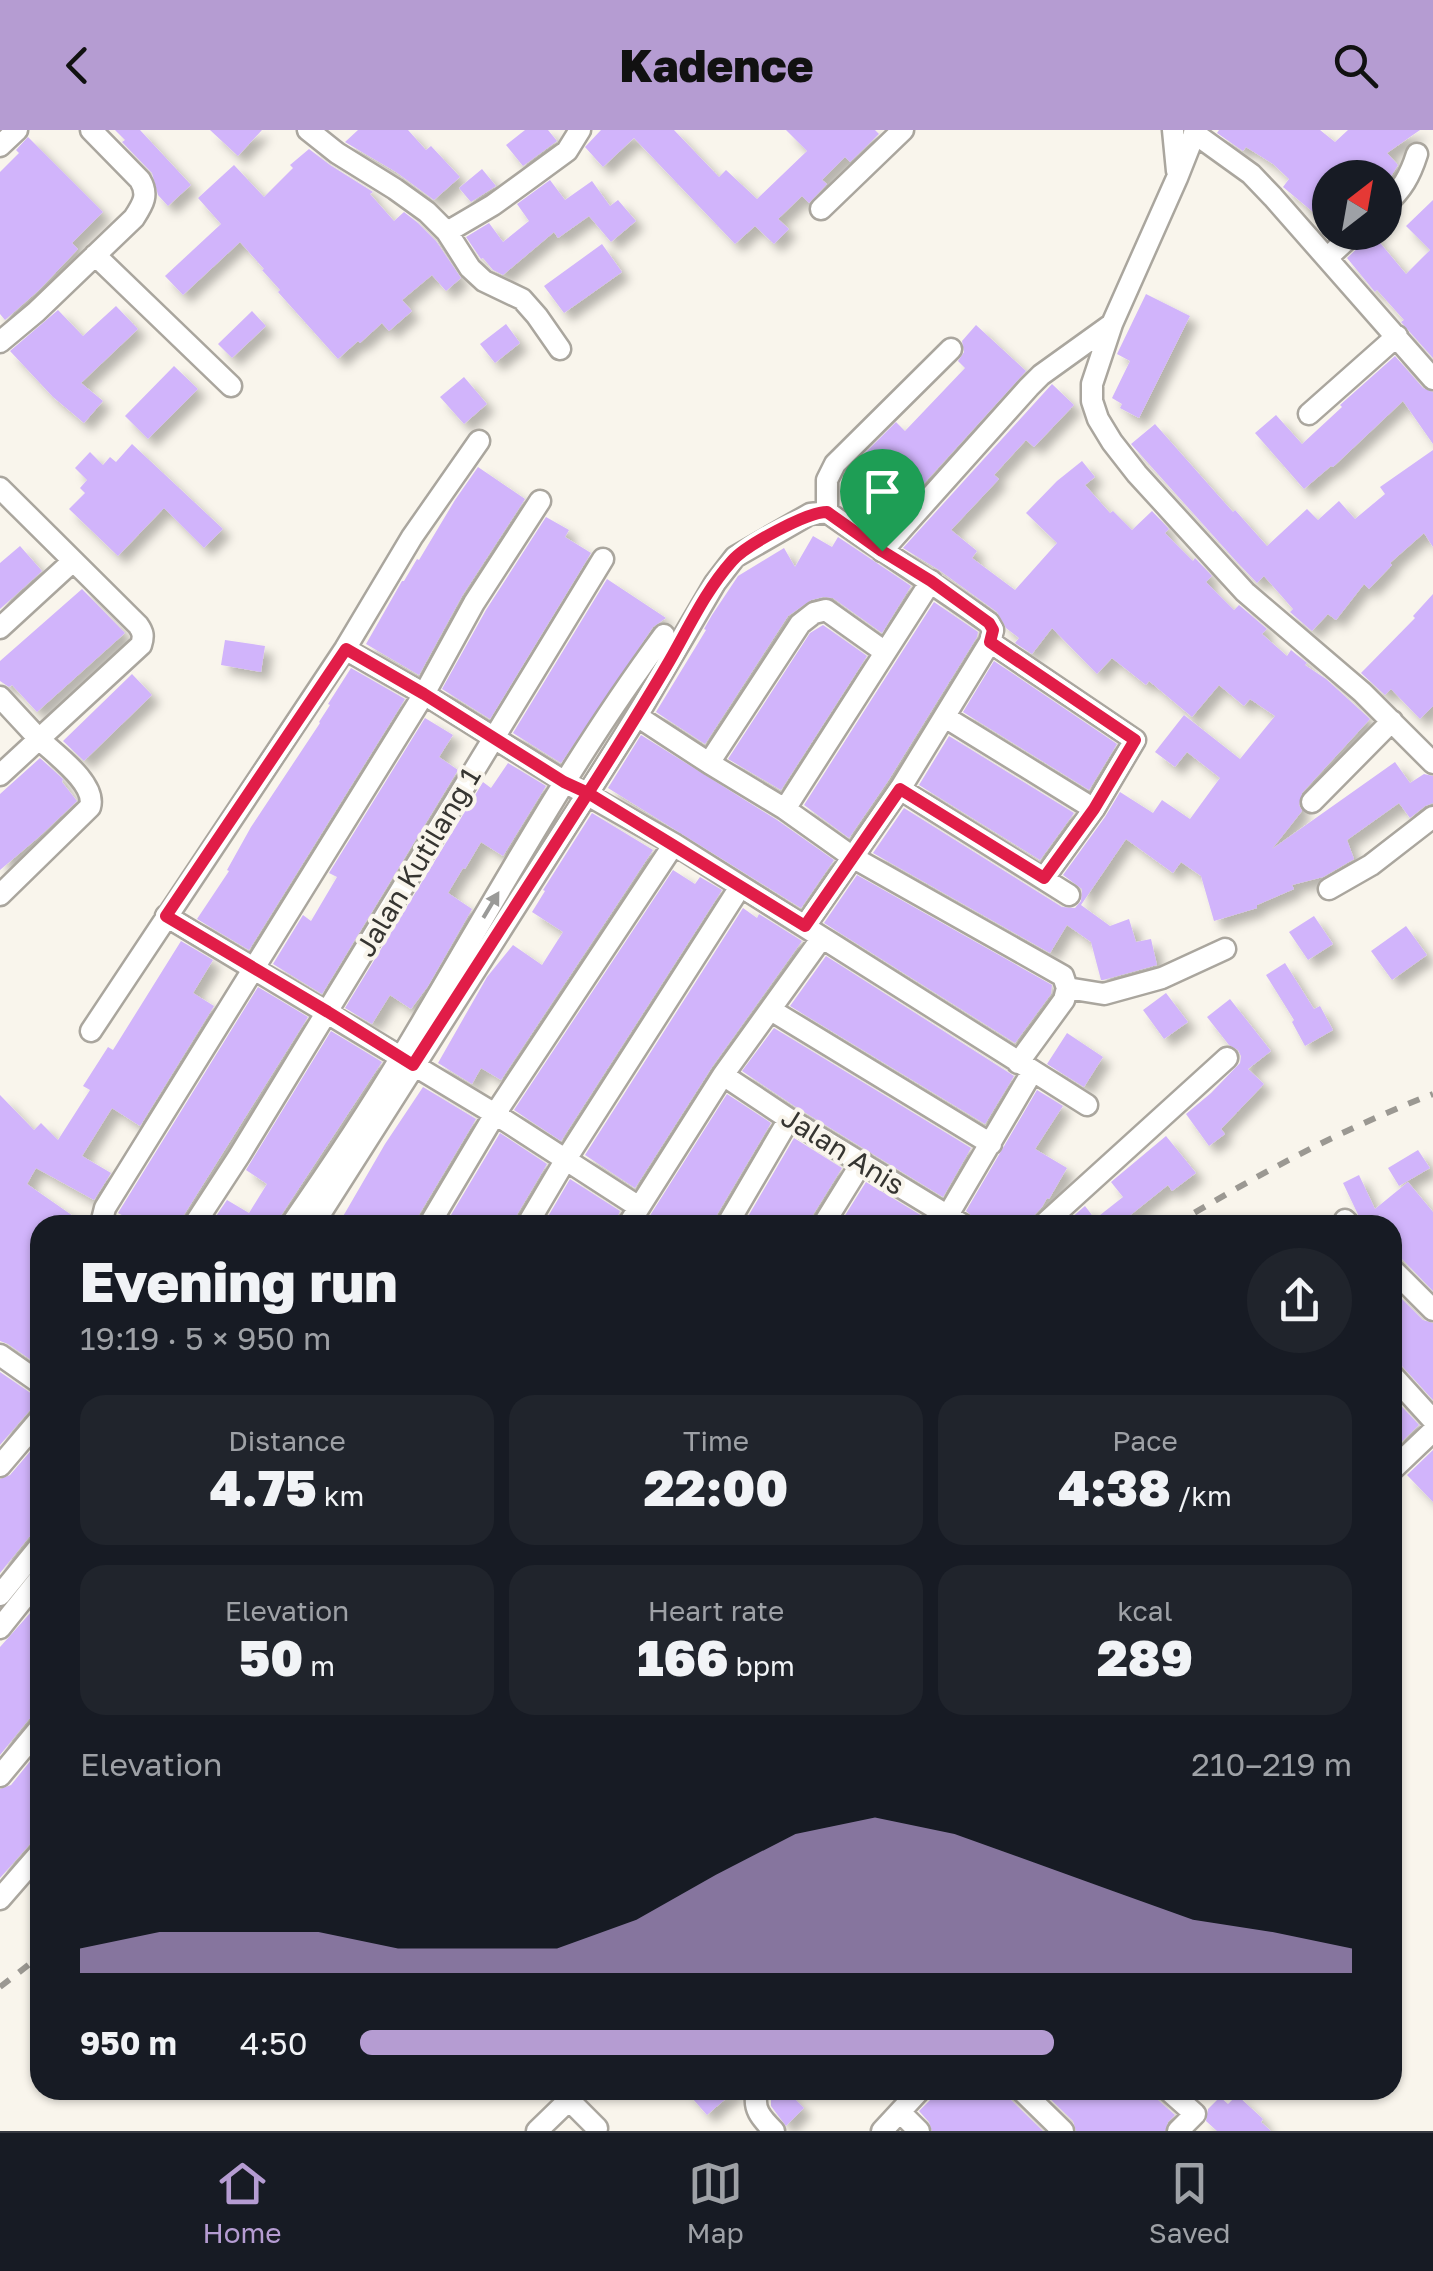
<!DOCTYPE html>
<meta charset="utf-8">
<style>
body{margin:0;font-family:"Golos Text",sans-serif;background:#20242c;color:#f1f3f6;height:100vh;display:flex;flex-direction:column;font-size:38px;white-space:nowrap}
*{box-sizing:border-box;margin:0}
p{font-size:32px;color:#9ea1a6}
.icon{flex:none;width:55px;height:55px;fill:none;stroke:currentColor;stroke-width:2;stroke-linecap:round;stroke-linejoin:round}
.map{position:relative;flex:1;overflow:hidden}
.panel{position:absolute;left:30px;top:1085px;width:1372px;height:885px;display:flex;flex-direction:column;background:#171b24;border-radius:30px;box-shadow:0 2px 8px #0004}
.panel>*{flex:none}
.needle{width:65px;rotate:31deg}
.controls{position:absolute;left:1312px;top:30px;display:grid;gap:20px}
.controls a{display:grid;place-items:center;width:90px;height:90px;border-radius:50%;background:#171b24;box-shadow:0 2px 8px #0004;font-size:50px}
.pin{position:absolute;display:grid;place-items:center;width:85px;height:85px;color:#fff;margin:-102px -42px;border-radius:50% 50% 50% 0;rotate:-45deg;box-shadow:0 0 10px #0007}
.pin .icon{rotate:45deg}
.round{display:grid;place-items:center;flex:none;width:105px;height:105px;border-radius:52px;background:#20242c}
.overview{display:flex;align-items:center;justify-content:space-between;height:170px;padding:0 50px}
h1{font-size:55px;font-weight:800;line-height:75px}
.figures{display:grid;grid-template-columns:repeat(3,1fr);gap:15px;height:170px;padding:10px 50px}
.figures div{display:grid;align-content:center;border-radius:25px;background:#20242c;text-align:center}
.figures b{font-size:50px;font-weight:800}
.figures small{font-size:28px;font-weight:400}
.figures p{font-size:28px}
.chart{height:280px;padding:20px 50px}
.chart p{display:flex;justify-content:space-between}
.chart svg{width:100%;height:180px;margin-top:10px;fill:#b59cd2;opacity:.7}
ul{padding:0 50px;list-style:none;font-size:32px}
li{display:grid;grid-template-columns:160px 120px 1fr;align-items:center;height:75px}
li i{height:25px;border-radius:12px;background:#b59cd2}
header{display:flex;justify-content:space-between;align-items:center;height:130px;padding:0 50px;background:#b59cd2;color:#111;font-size:45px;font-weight:800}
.tabs{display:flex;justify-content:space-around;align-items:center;height:140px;border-top:2px solid #363941;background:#171b24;font-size:28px;color:#9ea1a6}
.tabs a{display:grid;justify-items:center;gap:5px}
.tabs .selected{color:#b59cd2}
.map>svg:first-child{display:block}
</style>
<header><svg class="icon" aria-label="back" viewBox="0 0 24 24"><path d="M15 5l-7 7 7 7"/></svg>Kadence<svg class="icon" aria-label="search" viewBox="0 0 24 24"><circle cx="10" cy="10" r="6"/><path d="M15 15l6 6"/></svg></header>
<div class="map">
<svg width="1433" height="2001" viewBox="0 0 1433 2001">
<defs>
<filter id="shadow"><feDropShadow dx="8" dy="8" stdDeviation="5" flood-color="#0004"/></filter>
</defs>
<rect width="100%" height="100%" fill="#f9f5ec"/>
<path fill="#d1b4fb" filter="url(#shadow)" d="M115,0H140L191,55L168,76L158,65L152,43L122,12L125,10Z
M210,0H262L238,26Z
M358,0H408L426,20L431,16L460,47L434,70L396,42L345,12Z
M525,0H548L557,11L523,36L506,15Z
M601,0H674L719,47L726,40L757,69L807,21L786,0H875L879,4L850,32L845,27L822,50L827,54L809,73L802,66L778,89L789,99L774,114L755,96L735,114L634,8L603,37L585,17Z
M1219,0H1320L1335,12L1348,0H1420L1387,23L1398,35L1385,56V48H1330V101L1313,82L1283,57L1289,49L1273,34L1246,17L1243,21L1217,3Z
M28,7L103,82L72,113L78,119L39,160L5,190L0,184V42L19,23L16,20Z
M309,19L330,35L373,62L370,64L394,91L404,82L418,93L436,111L461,148L446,161L432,145L402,170L412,181L389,201L382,193L360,213L358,211L338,229L278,162L280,160L262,140L264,139L240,112L183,165L165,146L221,94L198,68L234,35L264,67L293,38L290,35Z
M482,39L496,56L471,72L459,58Z
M550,50L565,70L592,51L610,76L618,70L636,91L611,112L589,86L558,108L554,102L503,145L493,140L483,128L481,129L466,107L489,93L503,112L529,91L517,74Z
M1433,70V228L1401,192L1404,190L1377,160L1375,162L1347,128L1364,112L1368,102H1371L1406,144L1430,120L1406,96Z
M602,114L622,142L564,183L544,156Z
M1146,164L1190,186L1139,288L1120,278L1122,274L1112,268L1130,231L1117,224Z
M116,176L138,199L81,253L103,271L84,293L53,267L10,221L58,180L83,206Z
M252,181L266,196L232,228L218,214Z
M506,194L520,213L495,233L480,214Z
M976,195L1026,241L880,402L845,378L854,368L841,356V353L846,342L896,292L905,301L965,238L958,231L964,222L962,211Z
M1395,226L1423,258L1433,262V314L1403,271L1333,337L1331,336L1304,359L1255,303L1276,285L1302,314L1342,277L1340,275Z
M174,236L198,259L148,309L125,286Z
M464,247L487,274L464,294L440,267Z
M1052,254L1074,275L1034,317L1026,310L994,345L999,349L951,400L977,421L972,428L1015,460L1057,413L1026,383L1057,351L1082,331L1095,347L1085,355L1110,383L1113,381L1132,400L1152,381L1169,399L1165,403L1193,431L1195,428L1212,446L1206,452L1234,480L1239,475L1267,499L1262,504L1287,526L1291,520L1297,525L1307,533L1305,535L1326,549L1370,589L1302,663L1299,675L1302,681L1272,719L1395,632L1410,653L1424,644L1433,646V673L1425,676L1410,688L1399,673L1347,710L1354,729L1323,747L1292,755L1294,759L1257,775V778L1214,791L1201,746L1181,732L1173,743L1126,709L1081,775L1110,796L1129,789L1136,812L1151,809L1157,835L1103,850H1101L1091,812L1067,795L1050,823L873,723L904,678L1062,777L1075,778L1081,771L1082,759L1063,745L1105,687L1120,662L1153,683L1162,670L1190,689L1220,648L1187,622L1175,637L1155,622L1184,585L1240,629L1275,586L1250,569L1244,576L1219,555L1192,587L1149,551L1146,555L1112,528L1097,544L1052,498L1032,524L1015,513L1019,508L1006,498L997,482L939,440L903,418Z
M1155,294L1216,363L1233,382L1235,380L1267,416L1307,379L1318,390L1339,371L1355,389L1385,364L1380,357L1433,320V417L1424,403L1390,433L1392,435L1369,459L1364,454L1336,490L1328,484L1312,501L1290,482L1293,479L1264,446L1257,453L1236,431L1131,314Z
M132,314L223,399L204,418L164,378L118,426L69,379L85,363L80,358L87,350L75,338L90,322L103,335L110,327L116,332Z
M478,337L525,369L462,466L419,545L366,514L402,451H404L417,429L419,430L455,370Z
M546,387L569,400L565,407L591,423L490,589L442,559L486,480Z
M813,406L832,417L838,407L911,456L882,503L833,468L823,467L811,470L788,486L705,614L656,582L706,500L704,499L712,485L738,446L784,418L795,437Z
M20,416L42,441L0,479V433Z
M607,449L666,488L653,497L561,633L513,603Z
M82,459L125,503L37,582L12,555L9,557L0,551V531Z
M1433,464V576L1420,589L1391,559L1385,565L1361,543L1415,488L1413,486Z
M934,472L978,502L977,507L888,651L849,708L804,675Z
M823,495L867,526L781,660L728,629L810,503Z
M225,510L265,516L261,542L221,535Z
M994,531L1117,614L1089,660L963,582Z
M351,538L405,569L249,820L197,789L229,741L227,740L251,697L320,593L319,592L330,575L328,574Z
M132,544L152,565L84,631L63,611Z
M425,588L453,605L439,627L458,640L322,864L273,834L303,785L311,791L337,747L329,743Z
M641,605L777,690L834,730L801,778L608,658Z
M949,606L1074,683L1040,730L919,655Z
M40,628L63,649L62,652L77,671L40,706L0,740V664Z
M508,633L546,656L503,726L481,712L465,739L463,738L448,763L472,779L428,856L411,879L390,865L372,894L345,878L483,652L491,658Z
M592,683L653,720L501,950L481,938L472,954L438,933L487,847L513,815L542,835L563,802L532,782L545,761L543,760Z
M673,740L695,754L700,747L722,760L561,1011L514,980Z
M857,745L1052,855L1051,864L1015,913L824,793Z
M743,778L757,788L759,784L802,811L712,937L635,1058L585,1025Z
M1314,786L1333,814L1308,830L1289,802Z
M1406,796L1427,825L1392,850L1371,821Z
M181,811L213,830L193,863L214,876L140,996L112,978L82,1026L111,1043L94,1070L36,1038L27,1054L86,1095H40V1198L32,1208L40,1214V1236L8,1214L0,1211V965L34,1000L41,993L58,1010L90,960L83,956L108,917L113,920Z
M826,826L1014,946L985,994L790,876Z
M1285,833L1314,879L1320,876L1333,900L1305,916L1292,892L1294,890L1266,845Z
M258,857L308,887L182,1088L180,1095H140L118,1083Z
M1166,863L1188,892L1164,909L1143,880Z
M1230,869L1271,921L1248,939L1264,954L1221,999L1225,1004L1209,1016L1186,984L1211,963L1240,933L1241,926L1238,920L1229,915L1207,887Z
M774,898L971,1018L943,1067L796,977L742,941Z
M331,901L382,932L378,938L280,1087L277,1095H210L227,1070L249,1083L267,1054L246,1040Z
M1067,903L1103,927L1084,957L1047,934Z
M423,957L476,989L417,1088L415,1095H338L385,1014Z
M1037,960L1063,976L1035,1019L1067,1038L1049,1069L1047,1068L1042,1077L1025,1095H977L974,1088L966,1081Z
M727,964L771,993L715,1088L713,1095H644Z
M500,1003L547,1034L515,1088L513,1095H445Z
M1166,1006L1196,1043L1172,1061L1168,1055L1118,1095H1063L1085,1076L1095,1089L1123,1067L1111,1052Z
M794,1008L842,1038L811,1088L809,1095H743Z
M1418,1020L1430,1038L1399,1056L1388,1038Z
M1359,1045L1375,1079L1408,1052L1433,1082V1161L1402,1129L1392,1126V1095H1363L1343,1053Z
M570,1049L620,1081L614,1095H543Z
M866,1052L937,1095H839Z
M1392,1159L1423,1190L1433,1193V1270L1402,1236L1392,1232Z
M0,1242L32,1264L40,1267V1276L30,1280L0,1315Z
M1392,1266L1419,1295L1392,1321Z
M40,1310V1403L29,1407L0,1443V1349L10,1345Z
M1433,1320V1372L1407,1345Z
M40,1472V1585L29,1589L0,1625V1517Z
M40,1619V1710L30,1714L0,1748V1659L11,1655Z
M685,1960H736L707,1985Z
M771,1960H786L804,1978L786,1996L771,1976Z
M933,1960H1007L1011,1970L1043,2001H932L929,1992L919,1981L931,1969Z
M1041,1960H1155L1158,1970L1175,1985L1168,1992L1165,2001H1076L1073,1991Z
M1237,1965L1263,1989L1261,1992L1271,2001H1217L1206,1991L1208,1979L1220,1967L1228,1974Z"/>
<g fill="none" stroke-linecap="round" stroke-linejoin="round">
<defs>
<path id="street" d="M308,0L337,23L395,59L427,82L447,102L470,138L484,151L522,169L537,186L560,219
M1173,0L1177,41
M1196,0L1177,48L1112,194L1092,254V271L1098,289L1112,312L1137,344L1245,462L1362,562L1433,633
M1194,3L1251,44L1273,67L1433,249
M0,16L17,0
M1385,75C1402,60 1410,46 1417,24
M821,79L903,0
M447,102L493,75L567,21L580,0
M95,125L231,256
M1327,128L1355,102
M0,212L36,182L134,88C143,74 149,65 140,50L91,0
M1309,284L1397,206
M0,358L138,495C143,502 144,506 141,515L39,609L0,567
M882,421L1029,257L1041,245L1112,194
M0,498L73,431
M990,512L1135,610L1094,679L1044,748
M345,519L424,564L565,652L674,714L1087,975
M637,586L709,633L785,679L854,728L1063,846L1067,858L1064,870L1018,933
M945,587L1094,679
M709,633L800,494L814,483L826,480L885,522
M0,645L39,609C55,624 97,654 90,677L0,765
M900,659L1069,765
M1312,672L1392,591
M785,679L931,451
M1329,759L1371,735L1433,687
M166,786L495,984L639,1077
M805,796L900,659L990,512L993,500L989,493C936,455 880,420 827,382
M1067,858L1104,864L1162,848L1225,819
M771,880L991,1014
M91,901L345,519L412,407L479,311
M723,945L789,989L963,1095
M948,1085L1032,942
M1345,1090L1350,1095
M107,1095L102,1090L105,1078L424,564L474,473L540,371
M194,1095L239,1026L603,429
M291,1095C330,1039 368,982 403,924C488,783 566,637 664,505
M313,1095L637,586L715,453L735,427L810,384L827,382V350L835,334L951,219
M429,1095L495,984L674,714
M527,1095L566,1029L740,757
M628,1095L723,945L821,809
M727,1095L789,989
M823,1095L862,1032
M1043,1095L1227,928
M1392,1139L1433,1180
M0,1225L40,1253
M1392,1245L1433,1290
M0,1336L40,1289
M1392,1340L1433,1301
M0,1465L40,1416
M0,1498L40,1448
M0,1646L40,1598
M0,1769L40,1723
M559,1960L597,1998
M758,1960C751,1978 762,1989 774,2001
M1021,1960L1063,2001
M1168,1960L1195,1984L1178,2001
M900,1982L919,2001
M537,2001L569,1970
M882,2001L920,1960"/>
</defs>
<use href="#street" stroke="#aaa69e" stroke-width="25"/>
<use href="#street" stroke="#fff" stroke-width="20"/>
<path stroke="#9b9892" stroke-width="6" stroke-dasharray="12 12" stroke-linecap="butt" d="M1174,1095C1257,1045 1342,999 1433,964
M0,1857L40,1826"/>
</g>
<defs><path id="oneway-solid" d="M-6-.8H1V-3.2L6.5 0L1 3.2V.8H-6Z" transform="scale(2.5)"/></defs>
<use fill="#9a9a98" href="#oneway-solid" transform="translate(491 775) rotate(-59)"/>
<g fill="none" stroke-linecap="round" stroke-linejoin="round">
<defs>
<path id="route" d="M882,421L827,382C807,382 746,415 732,431C706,460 689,497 670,530C644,575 616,619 588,663L564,652L424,564L346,519L166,786L328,882L413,935L588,663L805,796L900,659L1044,748L1094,679L1135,610L990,512L993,500L989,493L931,451L882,421"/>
</defs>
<use href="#route" stroke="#fff" stroke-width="20"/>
<use href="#route" stroke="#e11d48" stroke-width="12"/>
</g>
<g text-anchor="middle" stroke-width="8" stroke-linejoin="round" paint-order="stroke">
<g font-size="28" fill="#363531" stroke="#f9f5ec">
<text transform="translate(418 732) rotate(-59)" y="10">Jalan Kutilang 1</text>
<text transform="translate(843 1021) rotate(32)" y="10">Jalan Anis</text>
</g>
</g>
</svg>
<div class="controls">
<a><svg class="needle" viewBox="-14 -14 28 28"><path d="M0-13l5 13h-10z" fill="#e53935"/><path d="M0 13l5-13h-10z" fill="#9ea1a6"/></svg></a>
</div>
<div class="pin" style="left:882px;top:421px;background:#1e9e55"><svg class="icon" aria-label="arrive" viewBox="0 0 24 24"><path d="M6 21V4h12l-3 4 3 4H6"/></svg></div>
<section class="panel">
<div class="overview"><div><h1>Evening run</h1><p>19:19 · 5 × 950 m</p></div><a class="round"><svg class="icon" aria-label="share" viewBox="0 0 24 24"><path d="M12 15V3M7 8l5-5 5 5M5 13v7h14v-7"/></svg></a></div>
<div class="figures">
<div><p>Distance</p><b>4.75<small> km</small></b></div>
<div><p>Time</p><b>22:00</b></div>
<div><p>Pace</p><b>4:38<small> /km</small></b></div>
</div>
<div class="figures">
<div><p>Elevation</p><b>50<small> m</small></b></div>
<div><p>Heart rate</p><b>166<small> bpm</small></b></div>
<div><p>kcal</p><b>289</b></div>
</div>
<div class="chart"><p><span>Elevation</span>210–219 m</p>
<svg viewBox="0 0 160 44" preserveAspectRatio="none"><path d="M0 44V38L10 34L20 34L30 34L40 38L50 38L60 38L70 31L80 20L90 10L100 6L110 10L120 17L130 24L140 31L150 34L160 38V44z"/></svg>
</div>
<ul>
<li><b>950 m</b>4:50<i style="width:70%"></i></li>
</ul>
</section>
</div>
<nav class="tabs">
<a class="selected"><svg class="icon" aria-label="home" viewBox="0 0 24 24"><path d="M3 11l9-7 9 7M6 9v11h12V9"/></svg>Home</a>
<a><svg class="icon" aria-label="map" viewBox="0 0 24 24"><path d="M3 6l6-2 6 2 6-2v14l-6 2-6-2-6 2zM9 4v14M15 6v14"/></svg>Map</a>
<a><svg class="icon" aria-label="saved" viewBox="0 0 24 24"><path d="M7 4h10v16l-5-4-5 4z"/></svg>Saved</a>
</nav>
